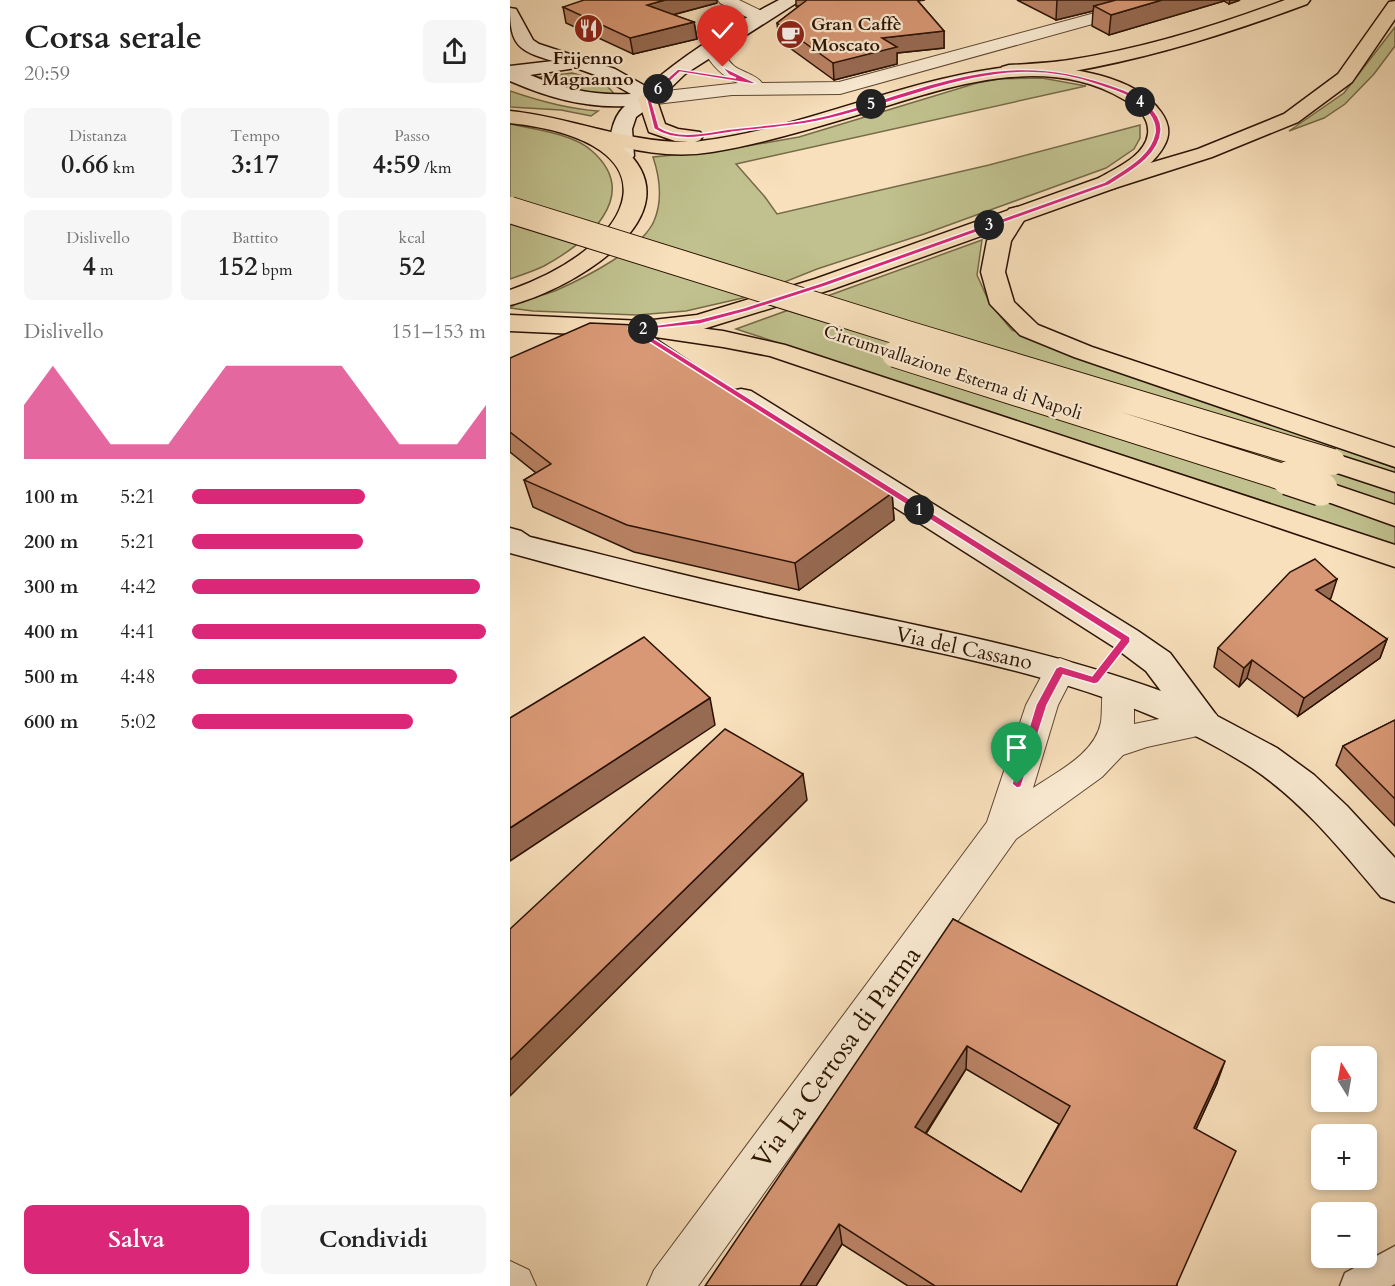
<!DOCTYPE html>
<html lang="it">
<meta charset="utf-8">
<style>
body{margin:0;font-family:Cardo,serif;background:#f6f6f6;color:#222;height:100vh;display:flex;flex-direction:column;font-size:22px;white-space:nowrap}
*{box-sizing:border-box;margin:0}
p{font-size:20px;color:#767676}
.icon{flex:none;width:33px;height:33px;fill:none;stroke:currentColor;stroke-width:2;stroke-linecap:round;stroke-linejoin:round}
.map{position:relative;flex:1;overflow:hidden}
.panel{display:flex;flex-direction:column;background:#fff;width:510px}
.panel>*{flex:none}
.needle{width:39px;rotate:349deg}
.controls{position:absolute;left:801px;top:1046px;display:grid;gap:12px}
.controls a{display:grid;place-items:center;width:66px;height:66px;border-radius:9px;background:#fff;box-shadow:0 3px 9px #0003;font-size:30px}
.pin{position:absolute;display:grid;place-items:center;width:51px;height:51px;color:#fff;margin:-62px -26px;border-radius:50% 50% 50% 0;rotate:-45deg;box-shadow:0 0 6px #0007}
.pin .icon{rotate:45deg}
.km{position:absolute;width:30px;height:30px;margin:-15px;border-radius:50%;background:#222;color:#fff;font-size:16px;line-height:30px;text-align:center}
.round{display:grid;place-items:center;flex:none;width:63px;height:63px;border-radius:9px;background:#f6f6f6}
.summary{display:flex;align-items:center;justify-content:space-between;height:102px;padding:0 24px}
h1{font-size:33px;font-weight:600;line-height:45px}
.metrics{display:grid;grid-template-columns:repeat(3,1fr);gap:9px;height:102px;padding:6px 24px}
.metrics div{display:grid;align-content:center;border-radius:9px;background:#f6f6f6;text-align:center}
.metrics b{font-size:26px;font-weight:600}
.metrics small{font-size:16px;font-weight:400}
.metrics p{font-size:16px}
.chart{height:168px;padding:12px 24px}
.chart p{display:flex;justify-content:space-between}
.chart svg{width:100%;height:108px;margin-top:6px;fill:#db2777;opacity:.7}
.primary-button{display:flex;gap:12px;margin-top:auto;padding:12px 24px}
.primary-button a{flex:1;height:69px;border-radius:9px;background:#db2777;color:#fff;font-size:24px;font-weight:600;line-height:69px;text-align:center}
.primary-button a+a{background:#f6f6f6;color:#222}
ul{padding:0 24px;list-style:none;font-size:20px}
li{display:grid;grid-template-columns:96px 72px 1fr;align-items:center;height:45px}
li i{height:15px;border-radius:8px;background:#db2777}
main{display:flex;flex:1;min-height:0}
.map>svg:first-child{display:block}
</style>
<main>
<section class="panel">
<div class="summary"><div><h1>Corsa serale</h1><p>20:59</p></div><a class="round"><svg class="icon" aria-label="share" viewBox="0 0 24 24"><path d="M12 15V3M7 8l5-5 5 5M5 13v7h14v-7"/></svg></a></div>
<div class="metrics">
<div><p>Distanza</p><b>0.66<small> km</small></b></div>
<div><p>Tempo</p><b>3:17</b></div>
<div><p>Passo</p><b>4:59<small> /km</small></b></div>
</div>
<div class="metrics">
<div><p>Dislivello</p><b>4<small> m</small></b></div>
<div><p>Battito</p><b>152<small> bpm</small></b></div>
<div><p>kcal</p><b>52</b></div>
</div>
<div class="chart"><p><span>Dislivello</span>151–153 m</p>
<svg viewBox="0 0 160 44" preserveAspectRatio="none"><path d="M0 44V22L10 6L20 22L30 38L40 38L50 38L60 22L70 6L80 6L90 6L100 6L110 6L120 22L130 38L140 38L150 38L160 22V44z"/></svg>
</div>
<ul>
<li><b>100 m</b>5:21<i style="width:59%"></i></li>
<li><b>200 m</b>5:21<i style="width:58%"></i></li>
<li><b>300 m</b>4:42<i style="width:98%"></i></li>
<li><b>400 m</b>4:41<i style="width:100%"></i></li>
<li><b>500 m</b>4:48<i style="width:90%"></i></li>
<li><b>600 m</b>5:02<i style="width:75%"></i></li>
</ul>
<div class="primary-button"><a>Salva</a><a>Condividi</a></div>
</section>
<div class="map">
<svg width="885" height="1286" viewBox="0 0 885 1286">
<rect width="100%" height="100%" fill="#f8e0bc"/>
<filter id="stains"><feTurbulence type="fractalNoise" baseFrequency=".00333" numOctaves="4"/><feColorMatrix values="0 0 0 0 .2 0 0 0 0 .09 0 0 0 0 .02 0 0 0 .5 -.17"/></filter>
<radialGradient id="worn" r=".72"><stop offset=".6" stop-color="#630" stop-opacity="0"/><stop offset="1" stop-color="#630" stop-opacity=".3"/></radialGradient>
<path fill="#c0c18e" stroke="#766a48" stroke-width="1.5" d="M885,27V46L864,74L835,104L814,118L779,131L834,93Z
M62,73C79,78 94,79 104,94C80,98 53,87 30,79L29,77Z
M532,78L576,86L226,164L255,197L267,214L479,165L630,125V138L624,149L596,168L414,234L307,269L237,297L176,311L127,315L23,311L0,308C11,299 33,296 47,290C74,278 132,249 144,221C153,200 150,178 143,157L214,150L289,137L467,83L488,79Z
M0,91C29,101 57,109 88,111L81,116L51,110L0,107Z
M0,124C24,129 64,134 82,151C133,196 76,243 34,266C24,271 11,275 0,279Z
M472,240L467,275L480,304L502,330L885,468V544L226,329Z"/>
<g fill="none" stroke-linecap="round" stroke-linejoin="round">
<defs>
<path id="pedestrian" d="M885,1246V1284L881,1286H830L835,1273Z"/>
<path id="minor" d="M208,0H229L256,13L258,17L256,21H244L210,3Z
M633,0H660L658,3L330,94L222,95L138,105L131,103L129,99L131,95L138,93L228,83C212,76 201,65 193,49L196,45C212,41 213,57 224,66C232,72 247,75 252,83L329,82Z
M550,658L561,662L566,670L548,705L523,788C548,771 585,754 591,722C593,708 590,694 596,681L608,678L620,681L624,690V724L694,710L706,714L711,723L706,732L637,747L613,755L592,777L506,839L188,1286H137L144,1270L477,822L516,705L539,662Z
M0,1261L19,1270L26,1286H0Z"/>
<path id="secondary" d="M269,0H291L175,74L145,103L126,117L122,129L124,156L120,160L113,162L106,160C95,146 102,117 115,106C74,108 37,97 0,81V66L43,61C8,51 0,45 0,8L6,9L23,40L29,44L105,69L137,87C176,53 223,24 269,0ZM66,68L91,77L121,94C84,96 54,89 20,75Z
M231,389L241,391L628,631L660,653L707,716L767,748L804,775L837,806L885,858V902L871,897C832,851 793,802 742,768C605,680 441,656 285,623C190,603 94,579 0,553V528L11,531L20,537C107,558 193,581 281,599C408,626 528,647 651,691L636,671L604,647L221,403L218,397L221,391Z"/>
<path id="primary" d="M520,65C561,68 625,75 651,112C659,123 661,134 654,146C643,166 623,176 605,188L323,289L190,330L134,337L0,331V315L134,321L187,315L305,279L589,178C606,168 635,156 638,134C640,117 626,106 613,99C530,50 427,91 344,116C297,130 250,144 202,152C172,157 142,154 112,147C191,215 59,291 0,305V290C131,244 171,142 0,123V111C60,117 117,143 178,142L165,141L139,132L128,99L131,95H145L155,124L168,129L190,132L193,136L190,140L185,142L191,141C303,127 406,72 520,65Z"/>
<path id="trunk" d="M775,0H800L797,4C720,33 640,58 559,72C539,75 519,75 499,77L492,75L490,71L492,67L499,65C519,64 539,63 559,60C632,49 706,26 775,0Z
M885,1V19L842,82L788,122L702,157L605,188L597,190L589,188L586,183L589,178L688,149L774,114L828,74L879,2Z
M507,207L515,209L518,214L501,241L495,272L504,302L528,325L582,347L885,448V467L564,357L510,335L480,304L471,272L477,241L499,209Z
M134,321L213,331L275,345L885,545V567L260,356L213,347L125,334L121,329L125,324Z
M822,453L885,473V492L812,468L808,462L812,456Z
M811,480L885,505V526L801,496L796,489L801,482Z"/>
</defs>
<use href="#pedestrian" stroke="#5e4631" stroke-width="3"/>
<use href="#minor" stroke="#5e4631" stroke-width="2"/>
<use href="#secondary" stroke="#2b1203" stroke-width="3"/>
<use href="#primary" stroke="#2b1203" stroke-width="3"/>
<use href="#trunk" stroke="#2b1203" stroke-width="3"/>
<use href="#pedestrian" fill="#faebd3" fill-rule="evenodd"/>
<use href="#minor" fill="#faebd3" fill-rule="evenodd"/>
<use href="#secondary" fill="#faebd3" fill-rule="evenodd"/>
<use href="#primary" fill="#f8e0bc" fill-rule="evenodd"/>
<use href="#trunk" fill="#f8e0bc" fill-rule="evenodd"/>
<defs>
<path id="trunk-bridge-far1" d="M0,210L397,334L822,462
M385,354L782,480"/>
<path id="trunk-bridge" d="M778,478L811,489"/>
</defs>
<use href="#trunk-bridge-far1" stroke="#2b1203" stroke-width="28" stroke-linecap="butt"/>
<use href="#trunk-bridge" stroke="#2b1203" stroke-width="36" stroke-linecap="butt"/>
<use href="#trunk-bridge-far1" stroke="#f8e0bc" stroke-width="26"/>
<use href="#trunk-bridge" stroke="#f8e0bc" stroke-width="33"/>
</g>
<path fill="#ba8365" stroke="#2b1203" stroke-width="1.5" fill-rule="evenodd" d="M286,0H415L408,1L434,31V48L387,53V64L324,80L269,40L267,23L289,6H286Z
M507,0H730L719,4L714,1L599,35L582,26L583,11L546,20Z
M207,3L163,15L184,22L187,39L123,54L56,23L53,7Z
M0,358L276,426L382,493L384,520L289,590L124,552L23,507L14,480L26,473L0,452Z
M821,598L819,599L877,639L870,658L788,716L737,678L729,687L704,667L708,648Z
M885,720V826L826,765L833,746Z
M443,919L707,1083L686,1129L667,1286H398L332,1244L306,1286ZM456,1069L549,1124L511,1192L416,1134Z"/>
<path fill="#976a52" stroke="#2b1203" stroke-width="1.5" d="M155,0H207V3L139,21L137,5Z
M547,0H624L584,6L583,11L546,20Z
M652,0H714V1L599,35L601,15Z
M720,0H730L719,4Z
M184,22L187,39L123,54L120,38Z
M434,31V48L387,53V64L324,80L323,63L372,38Z
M382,493L384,520L289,590L285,563Z
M827,579L821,598L800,609L806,590Z
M877,639L870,658L788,716L794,698Z
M742,660L737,678L729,687L734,668Z
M200,698L205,725L0,861V828Z
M293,774L297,800L0,1096V1060Z
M457,1046L456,1069L406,1148L405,1127Z
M715,1061L707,1083L677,1149L684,1128Z
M329,1224L332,1244L306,1286H290Z"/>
<path fill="#d89875" stroke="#2b1203" stroke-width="1.5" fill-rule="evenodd" d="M74,0H155L137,5L184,22L120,38L53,7Z
M297,0H407L434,31L372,38L387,47L323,63L267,23Z
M606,0H652L601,15L584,6Z
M80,323L126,325L276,426L382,493L285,563L117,525L14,480L41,464L0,432V358Z
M805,559L827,579L806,590L877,639L794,698L742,660L734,668L708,648L780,572Z
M134,637L200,698L0,828V718Z
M885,720V799L833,746Z
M215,729L293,774L0,1060V929Z
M443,919L715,1061L684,1128L726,1151L666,1286H425L329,1224L290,1286H195ZM457,1046L560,1106L511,1192L405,1127Z"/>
<path fill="#db2777" stroke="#fff" stroke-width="1.5" d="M211,66L246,83L243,84L170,72L141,99L149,127C169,140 197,132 220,129C251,125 284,124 314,116C375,101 435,74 498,70C539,67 576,76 614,90C629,96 653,112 651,131C649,157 619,172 599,185L316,286L238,311L190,324L130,330L620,637V642L588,683L584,684L553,675L537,705L511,787L507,788L502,784L526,705L546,668L550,666L582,676L610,640L119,329L190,319L233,308L311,283L595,182C614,169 640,157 645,133C647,119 634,107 624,100C615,93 602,90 591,86C492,48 408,100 313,120C284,127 253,128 223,132C198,136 167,144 144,129L136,97L168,69L226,78L219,75Z"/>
<defs>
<symbol id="restaurant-disc" viewBox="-11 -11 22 22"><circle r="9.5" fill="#8f2418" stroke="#faebd3"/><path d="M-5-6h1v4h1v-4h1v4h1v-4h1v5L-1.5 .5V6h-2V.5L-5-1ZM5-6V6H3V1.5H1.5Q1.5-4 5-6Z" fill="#fff"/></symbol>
<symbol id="cafe-disc" viewBox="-11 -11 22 22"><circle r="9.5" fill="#8f2418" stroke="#faebd3"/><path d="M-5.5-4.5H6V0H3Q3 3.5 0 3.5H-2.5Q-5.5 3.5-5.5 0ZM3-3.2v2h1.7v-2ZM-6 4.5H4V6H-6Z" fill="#fff"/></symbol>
</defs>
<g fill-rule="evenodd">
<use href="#restaurant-disc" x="62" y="12" width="33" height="33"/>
<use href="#cafe-disc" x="264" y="18" width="33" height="33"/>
</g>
<g text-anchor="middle" stroke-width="4.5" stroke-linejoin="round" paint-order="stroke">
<g font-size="18" font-weight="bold" fill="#2b1203" stroke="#faebd3" text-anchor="start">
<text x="301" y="30">Gran Caffè<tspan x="301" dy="21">Moscato</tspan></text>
<text x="78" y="64" text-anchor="middle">Frijenno<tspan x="78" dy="21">Magnanno</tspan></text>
</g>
<g font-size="18" fill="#2b1203" stroke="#faebd3">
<text transform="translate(443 372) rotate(18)" y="6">Circumvallazione Esterna di Napoli</text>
</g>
<g font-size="21" fill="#2b1203" stroke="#faebd3">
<text transform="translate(454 648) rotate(12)" y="7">Via del Cassano</text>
</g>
<g font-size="26" fill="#2b1203" stroke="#faebd3">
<text transform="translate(326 1057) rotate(-54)" y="9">Via La Certosa di Parma</text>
</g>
</g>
<rect width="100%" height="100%" filter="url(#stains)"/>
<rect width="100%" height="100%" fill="url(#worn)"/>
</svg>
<div class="controls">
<a><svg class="needle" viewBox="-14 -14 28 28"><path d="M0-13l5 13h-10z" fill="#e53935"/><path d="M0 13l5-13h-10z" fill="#767676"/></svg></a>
<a>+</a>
<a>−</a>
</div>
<div class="pin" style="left:507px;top:784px;background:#1e9e55"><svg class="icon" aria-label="arrive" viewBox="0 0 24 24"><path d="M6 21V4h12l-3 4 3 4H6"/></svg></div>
<div class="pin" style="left:213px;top:67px;background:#d93025"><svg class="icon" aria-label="check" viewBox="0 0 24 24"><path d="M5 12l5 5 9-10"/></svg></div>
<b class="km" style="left:409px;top:510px">1</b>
<b class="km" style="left:133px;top:329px">2</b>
<b class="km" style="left:479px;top:225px">3</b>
<b class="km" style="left:630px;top:102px">4</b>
<b class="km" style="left:361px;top:104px">5</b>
<b class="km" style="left:148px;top:89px">6</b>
</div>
</main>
